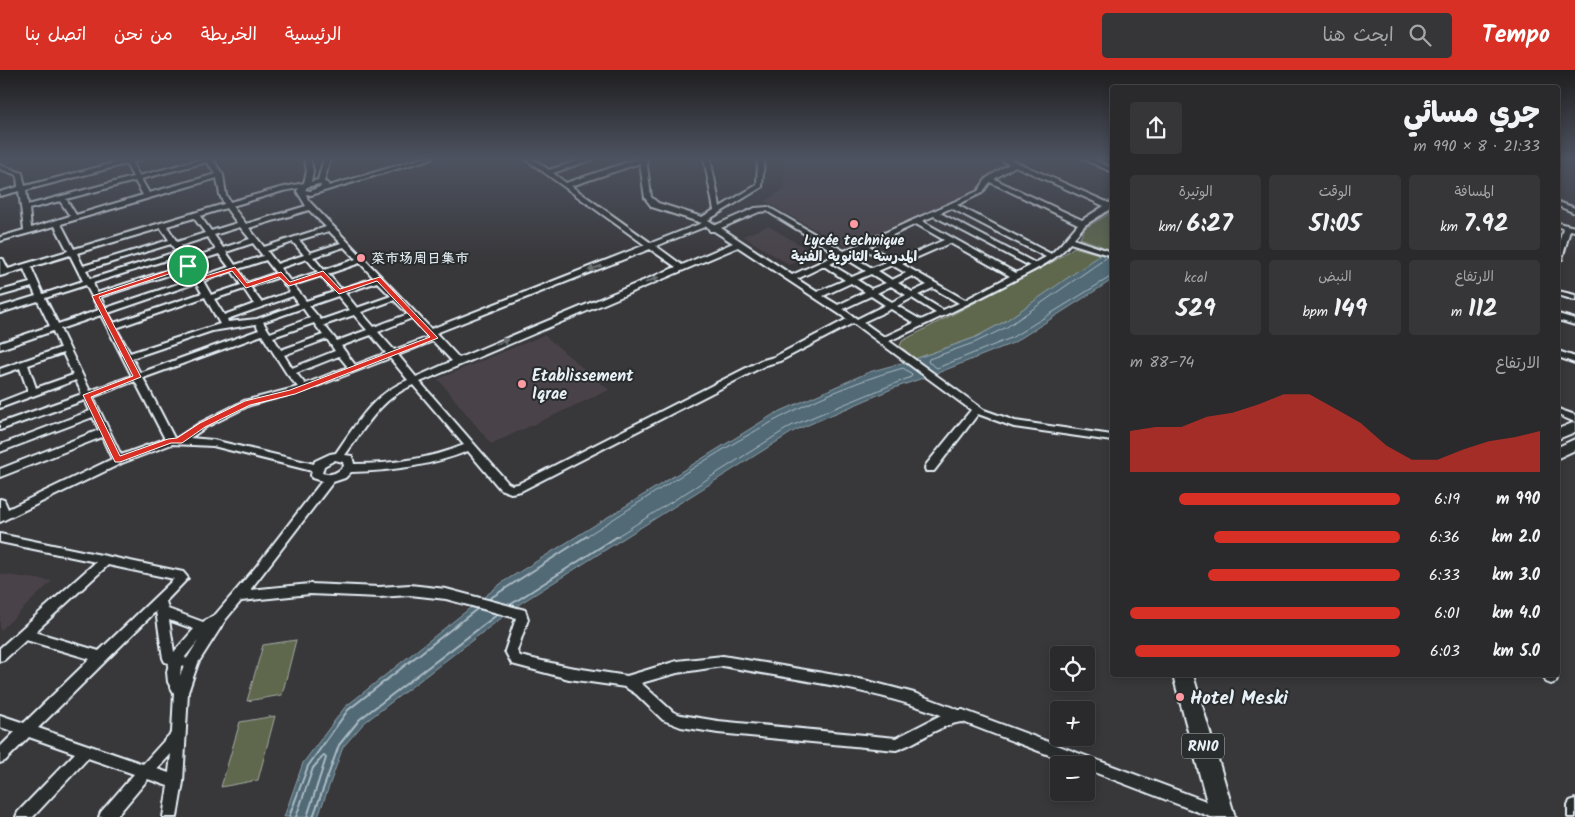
<!DOCTYPE html>
<html lang="ar">
<meta charset="utf-8">
<style>
body{margin:0;font-family:Kalam,"Playpen Sans Arabic","LXGW WenKai TC",sans-serif;background:#363538;color:#f1f3f6;direction:rtl;height:100vh;display:flex;flex-direction:column;font-size:19px;white-space:nowrap}
*{box-sizing:border-box;margin:0}
p{font-size:16px;color:#a5a6a9}
.icon{flex:none;width:28px;height:28px;fill:none;stroke:currentColor;stroke-width:2;stroke-linecap:round;stroke-linejoin:round}
.map{position:relative;flex:1;overflow:hidden;direction:ltr}
.sheet{position:absolute;left:1110px;top:15px;width:450px;height:592px;display:flex;flex-direction:column;background:#2a292c;border-radius:5px;box-shadow:0 2px 8px #0003,0 0 0 1px #464548;direction:rtl}
.sheet>*{flex:none}
.buttons{position:absolute;left:1050px;top:576px;display:grid;gap:10px}
.buttons a{display:grid;place-items:center;width:45px;height:45px;border-radius:5px;background:#2a292c;box-shadow:0 2px 8px #0003,0 0 0 1px #464548;font-size:25px}
.pin{position:absolute;display:grid;place-items:center;width:42px;height:42px;color:#fff;margin:-21px;border:2px solid #fff;border-radius:50%;box-shadow:0 1px 5px #0007}
.round{display:grid;place-items:center;flex:none;width:52px;height:52px;border-radius:5px;background:#363538}
.head{display:flex;align-items:center;justify-content:space-between;height:85px;padding:0 20px}
h1{font-size:28px;font-weight:800;line-height:38px}
.metrics{display:grid;grid-template-columns:repeat(3,1fr);gap:8px;height:85px;padding:5px 20px}
.metrics div{display:grid;align-content:center;border-radius:5px;background:#363538;text-align:center}
.metrics b{font-size:25px;font-weight:800}
.metrics small{font-size:14px;font-weight:400}
.metrics p{font-size:14px}
.chart{height:140px;padding:10px 20px}
.chart p{display:flex;justify-content:space-between}
.chart svg{width:100%;height:90px;margin-top:5px;fill:#d93025;opacity:.7}
ul{padding:0 20px;list-style:none;font-size:16px}
li{display:grid;grid-template-columns:80px 60px 1fr;align-items:center;height:38px}
li i{height:12px;border-radius:6px;background:#d93025}
header{display:flex;align-items:center;gap:30px;box-sizing:border-box;height:70px;padding:0 25px;background:#d93025;color:#fff}
header strong{font-size:24px}
nav{display:flex;gap:28px;margin-inline-start:auto;font-size:18px}
.search{width:350px;height:45px;background:#363538;display:flex;align-items:center;gap:12px;box-sizing:border-box;padding:0 18px;border-radius:5px;color:#a5a6a9;font-size:19px}
.map>svg:first-child{display:block}
</style>
<header>
<strong>Tempo</strong>
<div class="search"><svg class="icon" aria-label="search" viewBox="0 0 24 24"><circle cx="10" cy="10" r="6"/><path d="M15 15l6 6"/></svg>ابحث هنا</div>
<nav><a>الرئيسية</a><a>الخريطة</a><a>من نحن</a><a>اتصل بنا</a></nav>
</header>
<div class="map">
<svg width="1575" height="747" viewBox="0 0 1575 747">
<rect width="100%" height="100%" fill="#38373a"/>
<filter id="ink" filterUnits="userSpaceOnUse"><feTurbulence type="fractalNoise" baseFrequency=".02" numOctaves="2"/><feDisplacementMap in="SourceGraphic" scale="10" xChannelSelector="R" yChannelSelector="G"/><feConvolveMatrix kernelMatrix="1 2 1 2 8 2 1 2 1" color-interpolation-filters="sRGB"/></filter>
<g filter="url(#ink)">
<path fill="#494348" d="M784,88H1000L1009,92L980,113L984,117L848,178L765,131L785,119Z
M768,156L816,184L789,195L743,166Z
M544,265L609,320L491,374L438,309Z
M0,504L52,511L0,561Z"/>
<path fill="#5e674e" stroke="#a3aca3" d="M1112,142V177L1111,180L1080,168L1085,158Z
M1074,177L1102,185L1004,252L974,268L915,289L900,276L902,271L1056,190Z
M296,570L282,625L247,631L263,575Z
M275,646L258,710L221,717L240,652Z"/>
<path fill="#516a76" stroke="#8da0aa" d="M1112,177V210L1013,273L935,304L915,289L974,268L1004,252Z
M905,292L926,307L894,318L794,361L521,533L364,653L343,677L318,747H284L303,693L345,637L503,512L774,344L869,302Z"/>
<g fill="none" stroke-linecap="round" stroke-linejoin="round">
<path stroke="#acbbc4" stroke-width="1" d="M1109,186L1007,257L976,272L929,289L928,292L937,298L1011,268L1112,206
M585,467C686,404 786,330 903,298L912,304L911,307L791,356L616,467"/>
<path stroke="#acbbc4" stroke-width="2" d="M489,529L587,466
M510,535L618,466
M289,747L308,696L348,640L477,539
M296,747L313,698L324,685L326,688L307,747
M313,747L339,675L360,649L498,544"/>
<defs>
<path id="minor" d="M134,88H145L132,93L139,106L205,88H217L213,90L223,105L226,125L230,132L280,118L304,113L307,101L304,88H310L313,101L311,112L318,110L324,88H330L324,112L327,113L329,116L423,88H433L324,121L311,125L306,124L308,130L431,259L645,175L524,88H531L549,100L586,88H596L553,103L566,113L640,88H646L651,127L658,133L702,147L714,140L704,88H710L720,137L757,115L758,88H764L762,117L708,150L716,155L755,138L768,137L844,181L978,121L987,108L1009,94L998,88H1007L1109,133L1112,132V138L1085,155L1073,169L1112,182V186L1070,173C1056,191 1034,200 1013,211C973,232 931,252 889,271L984,340L1015,351L1112,365V371L1014,357L978,344L934,401H926L925,398L926,395L971,340L853,253L780,291L766,295L521,421L511,423L500,419L468,381C431,396 390,401 351,402L345,408L333,412L250,520L310,514L379,517L410,515L446,519L525,540L528,549L517,581L520,586L569,597L627,606L677,591L723,586L864,610L914,623L959,640H963L1222,737L1227,739L1229,744L1228,747H1211L1086,699V695H1075L963,652C939,654 919,673 896,680L718,663L681,657L663,650L636,624L625,617L569,609L512,594L505,581L516,548L446,529L410,525L379,527L310,524L241,531L226,549L198,593L188,622L183,712L177,747H163L168,716L148,709L116,747H99L101,742L134,704L88,688L33,747H16L18,742L75,683L29,667L5,691L0,693V677L15,662L0,657V645L24,653L90,589L26,570L4,590L0,591V578L96,492L0,472V464L183,502L188,508L166,531L168,539L203,552L216,544L255,498L322,411L312,408L311,405L312,401L213,376L172,374L122,393L0,452V429L4,430L8,439L112,389L102,367L0,407V399L99,360L93,347L0,382V375L90,341L85,330L0,360V353L82,324L76,310L0,338V332L28,321L20,298L0,305V299L60,278L53,261L0,279V273L50,256L38,231L0,243V237L36,226L32,217L0,226V221L30,213L24,199L0,206V189H3L8,199L68,181L55,156L0,171V167L24,160L19,121L0,126V122L18,117L17,105L0,99V95L22,103L25,116ZM207,92L216,104L149,123L141,109ZM640,93L645,128L652,137L702,153L651,173L571,116ZM126,94L133,107L28,135L26,120ZM1015,96L1104,136L1082,150L994,109ZM217,108L220,125L224,134L74,179L61,154ZM135,111L143,125L76,145L66,129ZM990,112L1078,154L1061,174L1051,184L957,135L982,123ZM318,114L322,116L310,121L305,120L307,117ZM299,118L297,121L306,136L246,154L232,136L283,121ZM60,131L70,146L31,158L29,139ZM226,138L237,153L211,161L200,146ZM951,138L1046,187L1035,193L940,143ZM309,140L326,157L264,177L249,158ZM767,141L838,184L792,205L721,158L759,142ZM934,146L1030,196L1016,203L922,151ZM194,148L205,163L177,172L167,156ZM916,154L944,170L896,191L869,176ZM707,156L710,161H714L733,173L682,195L656,176ZM240,157L250,169L223,178L214,165ZM161,158L169,170L83,196L77,183ZM329,161L341,173L310,183L299,170ZM208,167L216,180L188,189L180,176ZM293,172L304,185L277,194L267,181ZM253,173L263,186L235,195L226,182ZM950,173L1010,206L965,230L902,194ZM171,174L176,182L90,209L86,200ZM344,177L356,189L324,200L313,187ZM738,177L847,249L774,287L760,291L518,414L512,415L508,413L420,312ZM863,178L886,192L872,198L850,185ZM650,179L676,197L459,288L436,263ZM219,184L229,197L200,207L191,193ZM70,185L83,211L43,224L31,197ZM179,186L184,195L97,223L93,213ZM843,187L866,201L852,207L830,194ZM307,189L318,202L290,211L280,198ZM266,190L276,203L247,213L238,199ZM360,193L374,208L341,219L328,204ZM892,195L906,203L892,210L878,201ZM824,196L845,210L817,222L797,209ZM187,199L193,209L106,238L100,227ZM232,201L241,215L211,225L203,211ZM871,204L886,213L871,219L857,210ZM321,206L334,222L306,231L293,215ZM912,206L927,215L912,222L898,213ZM279,207L290,222L261,232L250,217ZM377,212L391,226L357,238L345,223ZM196,213L202,223L114,253L108,243ZM851,213L865,222L838,235L823,226ZM86,215L99,240L58,254L45,228ZM891,216L906,225L892,232L877,223ZM933,218L959,233L943,240L918,225ZM244,219L254,234L224,245L214,229ZM293,226L299,234L257,249L228,252L227,249ZM338,226L350,240L321,250L309,236ZM871,226L885,235L857,249L843,239ZM205,227L220,254L130,283L116,258ZM912,228L936,243L921,250L897,236ZM394,230L408,244L374,257L361,242ZM303,238L310,248L270,263L263,252ZM891,239L914,253L884,267L863,252ZM101,245L132,306L90,321L60,259ZM354,245L367,260L337,271L324,255ZM412,248L429,267L394,280L378,262ZM314,253L323,265L281,280L273,267ZM256,254L259,260L140,303L132,288L212,261ZM262,265L287,304L298,317L244,331L200,353L177,368H174L143,308ZM371,265L386,283L355,295L341,276ZM327,269L335,281L292,298L284,285ZM433,271L452,291L416,307L398,285ZM63,283L73,305L36,318L28,295ZM339,286L348,297L305,314L296,303ZM390,288L408,310C373,324 357,353 336,383L330,384L315,391L314,394L213,370L190,368L206,357L250,335L307,320ZM135,311L165,369L121,385L93,327ZM413,315L464,375C429,389 391,394 354,394L352,386L345,385C365,358 381,328 413,315ZM335,390L343,392L344,396C337,403 332,406 322,403L324,396ZM108,495L174,509L99,581L35,562ZM156,541L163,588L165,592L169,593L167,602L168,612L174,623L172,662L143,694L38,658ZM169,550L194,559L174,582ZM198,571L188,587L186,589L185,587ZM184,595L180,606L181,596ZM723,596C796,610 871,618 941,645L896,668L718,651L681,645L673,642L641,613L677,603ZM171,684L169,703L157,699Z
M1081,88H1090L1112,98V102Z
M1558,132L1575,138V143L1558,136Z
M1558,153L1575,157V161L1570,160L1562,189L1558,191V177L1563,158L1558,157Z
M1558,221L1575,225V230L1558,225Z
M1558,244L1575,249V255L1558,250Z
M1558,281L1575,287V293L1558,287Z
M1558,339L1575,345V352L1558,345Z
M1543,605H1556L1557,608L1556,612L1551,614L1546,612Z
M1575,729V747H1568V736L1570,731Z"/>
<path id="tertiary" d="M1575,352V362L1558,369V359Z
M1575,369V380L1558,388V377Z"/>
<path id="primary" d="M1173,605H1193L1235,747H1211Z"/>
</defs>
<use href="#minor" stroke="#e8f1f8" stroke-width="4"/>
<use href="#tertiary" stroke="#e8f1f8" stroke-width="4"/>
<use href="#primary" stroke="#e8f1f8" stroke-width="4"/>
<use href="#minor" fill="#2a2d2e" fill-rule="evenodd"/>
<use href="#tertiary" fill="#2a2d2e" fill-rule="evenodd"/>
<use href="#primary" fill="#2a2d2e" fill-rule="evenodd"/>
</g>
<defs><path id="oneway-solid" d="M-6-.8H1V-3.2L6.5 0L1 3.2V.8H-6Z" transform="scale(1.25)"/></defs>
<g fill="#6c7275">
<use href="#oneway-solid" transform="translate(595 198) rotate(159)"/>
<use href="#oneway-solid" transform="translate(652 210) rotate(-23)"/>
<use href="#oneway-solid" transform="translate(502 272) rotate(-23)"/>
</g>
</g>
<linearGradient id="sky" x2="0" y2="1"><stop stop-color="#1f1e20"/><stop offset="0.46" stop-color="#4d5360"/><stop offset="1" stop-color="#4d5360" stop-opacity="0"/></linearGradient>
<rect width="1575" height="193" fill="url(#sky)"/>
<path fill="#d93025" stroke="#fff" fill-rule="evenodd" d="M188,194L199,208L235,197L247,213L281,202L290,212L323,201L340,219L380,207L438,268L295,324L250,335L205,357L182,373H171L120,392H115L83,325L133,306L92,226ZM187,198L198,212L232,201L246,218L279,207L289,216L321,206L339,224L377,211L430,267L290,320L245,331L200,353L177,368L168,369L120,386L91,327L141,307L99,227Z"/>
<g fill="#ff9aa2" stroke="#2a2d2e" stroke-width="2">
<circle cx="854" cy="154" r="5"/>
<circle cx="361" cy="188" r="5"/>
<circle cx="522" cy="314" r="5"/>
<circle cx="1180" cy="627" r="5"/>
</g>
<g text-anchor="middle" stroke-width="4" stroke-linejoin="round" paint-order="stroke">
<g font-size="14" font-weight="bold" fill="#e8f1f8" stroke="#2a2d2e">
<text x="854" y="175">Lycée technique<tspan x="854" dy="16">المدرسة الثانوية الفنية</tspan></text>
<text x="371" y="193" text-anchor="start">菜市场周日集市</text>
</g>
<rect fill="#2a2d2e" stroke="#afb6bb" stroke-width="1" x="1182" y="663.5" width="42" height="25" rx="4"/>
<g font-size="15" font-weight="bold" fill="#e8f1f8">
<text x="1203" y="681">RN10</text>
</g>
<g font-size="16" font-weight="bold" fill="#e8f1f8" stroke="#2a2d2e" text-anchor="start">
<text x="532" y="311">Etablissement<tspan x="532" dy="18">Iqrae</tspan></text>
</g>
<g font-size="19" font-weight="bold" fill="#e8f1f8" stroke="#2a2d2e" text-anchor="start">
<text x="1190" y="634">Hotel Meski</text>
</g>
</g>
</svg>
<div class="buttons">
<a><svg class="icon" aria-label="locate" viewBox="0 0 24 24"><circle cx="12" cy="12" r="6"/><path d="M12 2v4M12 18v4M2 12h4M18 12h4"/></svg></a>
<a>+</a>
<a>−</a>
</div>
<div class="pin" style="left:188px;top:196px;background:#1e9e55"><svg class="icon" aria-label="arrive" viewBox="0 0 24 24"><path d="M6 21V4h12l-3 4 3 4H6"/></svg></div>
<section class="sheet">
<div class="head"><div><h1>جري مسائي</h1><p>21:33 · 8 × 990 m</p></div><a class="round"><svg class="icon" aria-label="share" viewBox="0 0 24 24"><path d="M12 15V3M7 8l5-5 5 5M5 13v7h14v-7"/></svg></a></div>
<div class="metrics">
<div><p>المسافة</p><b>7.92<small> km</small></b></div>
<div><p>الوقت</p><b>51:05</b></div>
<div><p>الوتيرة</p><b>6:27<small> /km</small></b></div>
</div>
<div class="metrics">
<div><p>الارتفاع</p><b>112<small> m</small></b></div>
<div><p>النبض</p><b>149<small> bpm</small></b></div>
<div><p>kcal</p><b>529</b></div>
</div>
<div class="chart"><p><span>الارتفاع</span>74–88 m</p>
<svg viewBox="0 0 160 44" preserveAspectRatio="none"><path d="M0 44V24L10 22L20 22L30 17L40 15L50 11L60 6L70 6L80 13L90 20L100 31L110 38L120 38L130 33L140 29L150 27L160 24V44z"/></svg>
</div>
<ul>
<li><b>990 m</b>6:19<i style="width:82%"></i></li>
<li><b>2.0 km</b>6:36<i style="width:69%"></i></li>
<li><b>3.0 km</b>6:33<i style="width:71%"></i></li>
<li><b>4.0 km</b>6:01<i style="width:100%"></i></li>
<li><b>5.0 km</b>6:03<i style="width:98%"></i></li>
</ul>
</section>
</div>
